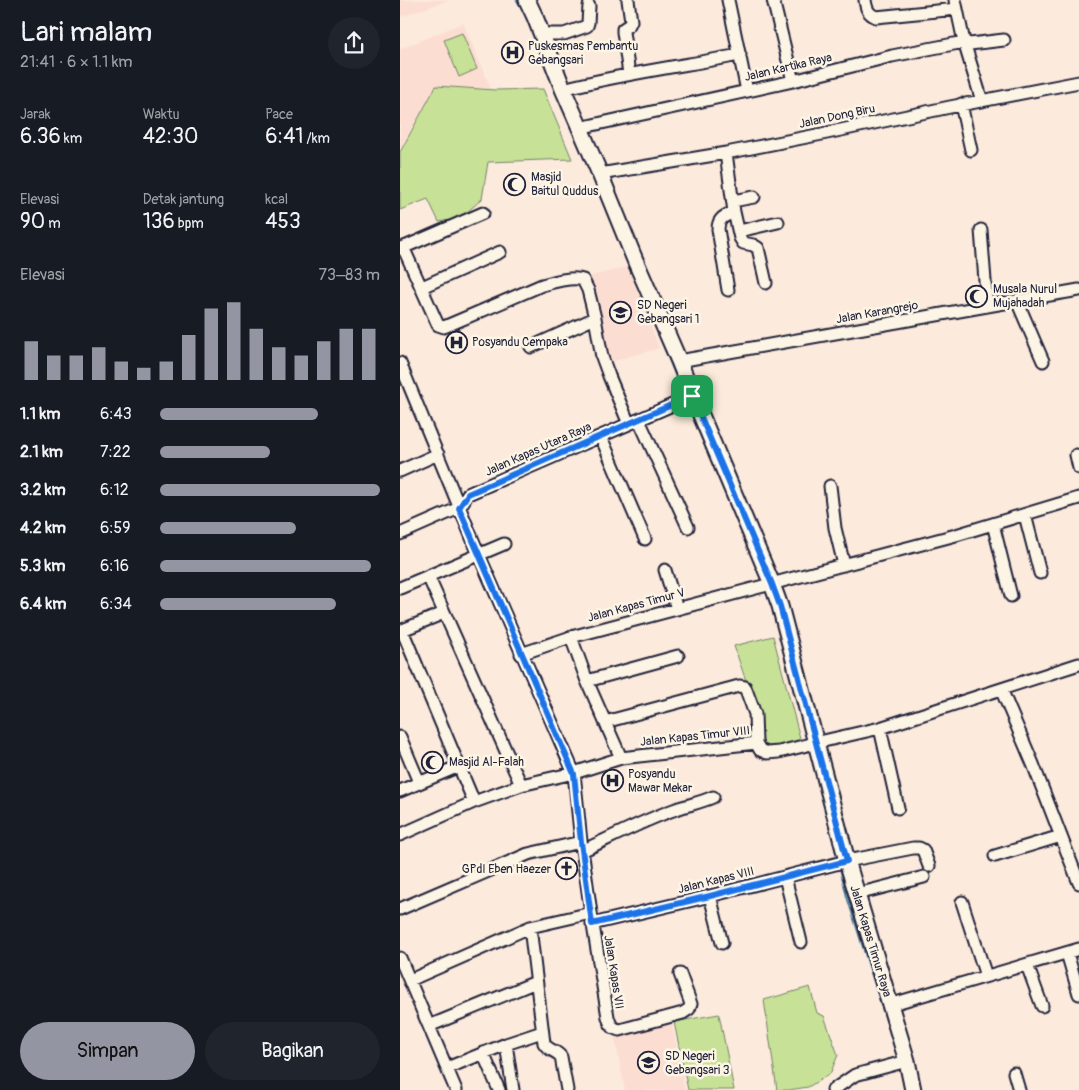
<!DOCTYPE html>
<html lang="id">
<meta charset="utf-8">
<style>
body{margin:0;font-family:Pangolin,sans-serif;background:#20242c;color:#f1f3f6;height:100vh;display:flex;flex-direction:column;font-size:19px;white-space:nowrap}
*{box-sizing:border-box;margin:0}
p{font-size:16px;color:#9ea1a6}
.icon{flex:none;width:28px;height:28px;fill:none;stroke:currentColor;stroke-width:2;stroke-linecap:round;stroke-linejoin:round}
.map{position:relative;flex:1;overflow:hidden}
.panel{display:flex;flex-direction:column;background:#171b24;width:400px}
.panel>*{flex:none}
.pin{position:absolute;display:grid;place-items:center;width:42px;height:42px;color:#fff;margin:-21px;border-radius:10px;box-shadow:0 2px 8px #0006}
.round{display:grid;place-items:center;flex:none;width:52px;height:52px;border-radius:26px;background:#20242c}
.head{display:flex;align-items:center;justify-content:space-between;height:85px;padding:0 20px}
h1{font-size:28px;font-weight:600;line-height:38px}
.figures{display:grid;grid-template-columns:repeat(3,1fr);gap:8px;height:85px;padding:5px 20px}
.figures div{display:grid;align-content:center}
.figures b{font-size:21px;font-weight:600}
.figures small{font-size:14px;font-weight:400}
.figures p{font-size:14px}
.chart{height:140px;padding:10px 20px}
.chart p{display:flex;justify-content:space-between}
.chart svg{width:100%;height:90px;margin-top:5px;stroke:#9495a2;stroke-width:6}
.primary-button{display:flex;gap:10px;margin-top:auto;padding:10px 20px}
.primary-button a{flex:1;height:58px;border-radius:30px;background:#9495a2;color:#111;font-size:20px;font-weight:600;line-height:58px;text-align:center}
.primary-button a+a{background:#20242c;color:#f1f3f6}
ul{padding:0 20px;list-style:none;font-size:16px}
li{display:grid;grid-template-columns:80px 60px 1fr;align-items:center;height:38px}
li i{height:12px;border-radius:6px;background:#9495a2}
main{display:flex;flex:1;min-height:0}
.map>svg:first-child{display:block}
</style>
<main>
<section class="panel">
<div class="head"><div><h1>Lari malam</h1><p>21:41 · 6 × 1.1 km</p></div><a class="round"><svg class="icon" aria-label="share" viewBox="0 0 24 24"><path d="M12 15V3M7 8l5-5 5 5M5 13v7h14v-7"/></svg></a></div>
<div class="figures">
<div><p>Jarak</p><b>6.36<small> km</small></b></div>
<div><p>Waktu</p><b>42:30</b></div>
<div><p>Pace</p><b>6:41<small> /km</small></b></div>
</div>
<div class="figures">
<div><p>Elevasi</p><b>90<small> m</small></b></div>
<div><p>Detak jantung</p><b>136<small> bpm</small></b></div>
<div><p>kcal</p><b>453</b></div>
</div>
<div class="chart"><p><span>Elevasi</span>73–83 m</p>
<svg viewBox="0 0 160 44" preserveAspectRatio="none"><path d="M5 44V25M15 44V32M25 44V32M35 44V28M45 44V35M55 44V38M65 44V35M75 44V22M85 44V9M95 44V6M105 44V19M115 44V28M125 44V32M135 44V25M145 44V19M155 44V19"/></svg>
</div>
<ul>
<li><b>1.1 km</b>6:43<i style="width:72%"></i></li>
<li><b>2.1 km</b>7:22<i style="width:50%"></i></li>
<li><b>3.2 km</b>6:12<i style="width:100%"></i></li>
<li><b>4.2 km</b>6:59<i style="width:62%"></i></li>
<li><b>5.3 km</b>6:16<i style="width:96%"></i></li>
<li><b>6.4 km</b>6:34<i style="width:80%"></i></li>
</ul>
<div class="primary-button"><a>Simpan</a><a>Bagikan</a></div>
</section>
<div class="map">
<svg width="679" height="1090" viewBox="0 0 679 1090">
<rect width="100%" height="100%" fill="#fceadc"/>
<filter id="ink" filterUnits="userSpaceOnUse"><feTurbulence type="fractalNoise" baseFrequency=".02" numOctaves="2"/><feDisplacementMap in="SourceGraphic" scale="10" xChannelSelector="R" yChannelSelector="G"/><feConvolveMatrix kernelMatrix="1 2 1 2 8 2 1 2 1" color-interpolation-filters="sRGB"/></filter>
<g filter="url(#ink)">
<path fill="#fcddd1" d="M0,0H49L0,17Z
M63,23L91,89L36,86L0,149V49Z
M228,267L259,348L207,363L188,277Z
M272,1024L285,1090H225L214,1035Z"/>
<path fill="#c7e197" stroke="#748269" d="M62,33L77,69L59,77L44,40Z
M36,86L95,90L143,89L172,159L88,162L82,199L60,218L39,222L28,199L0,210V152Z
M373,636L401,742L372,749L359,743L358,716L334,646Z
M410,987L417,1013L424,1016L438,1055L430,1074L408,1087L389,1090H377L364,1000Z
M319,1014L334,1090H288L274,1022Z"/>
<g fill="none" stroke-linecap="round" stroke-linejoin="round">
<path stroke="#5d85a1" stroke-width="2.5" d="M117,0L124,11L141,52
M252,317L284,396
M287,403L363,582
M419,785L438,859
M440,867L447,896L498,1057"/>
<defs>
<path id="street" d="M228,0L231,21L229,25L223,29V32L229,74
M328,0L347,91
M373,0L393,81
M465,0C466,8 468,14 476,17L557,9
M555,0L564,42L582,101
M142,34H164L187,26L188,23L189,6
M163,89C221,74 281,66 340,55
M561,104L571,150
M179,128L393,81L492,56L564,42L570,44L604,40
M326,153L334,212L340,238L343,243L353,245L358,248L366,283
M200,174L326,153L422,134L550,107L679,82
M333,201L354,197
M581,230L587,306
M339,231L378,222
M3,247L38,325L44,327L142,285C153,282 173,276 183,280L188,290L195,318L202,357L209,376L229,424
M0,249L83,213
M22,287L100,252
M328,290L318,229C318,218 325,216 334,212
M617,301L643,361
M131,347L195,318
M279,361L587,306L679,290
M0,363L79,555L174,773L181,842L191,913L208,1017C210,1024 212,1029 220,1030L283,1013L289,1009L291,1004L280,974
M239,420L288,527
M201,437L245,539
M676,455L679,468
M0,471L38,454
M430,486L435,528L444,565
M625,515L640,573
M593,524L611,596
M0,534L59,508L68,494L293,396
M265,570L277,609
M28,576L121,785
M0,588L104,544
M2,630L74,802
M0,631L44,613
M171,637L187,681L221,758
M121,654L171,637L556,535L679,498
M187,681L278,656
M601,689L633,764L679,883
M205,722L339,686L345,687L355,714L356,743
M480,728L498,808
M0,737L19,782
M0,791L59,766
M0,835L74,802L121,785L174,773L221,758L356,743L360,750L367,753L379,752L415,743L480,728L679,664
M182,851C214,836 246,819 279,808C291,804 302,802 313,797
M595,856L661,836
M385,877L401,942
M457,894L524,877
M310,896L322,943
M562,902L586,976
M0,909L128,854L181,842
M192,924L310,896L447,861L513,848H519L523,850L529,866
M130,927L144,1043C148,1051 156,1050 161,1057L167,1090
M667,953L679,994
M0,958L56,1090
M627,965L642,1006
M10,980L130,927L191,913
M489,1005L679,949
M29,1026L136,982
M106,1044L113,1090
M83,1053L99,1090
M47,1068L106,1044L142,1032
M614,1073L619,1090
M433,1090L455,1075L507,1061"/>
<path id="secondary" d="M127,0L135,17L163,89L200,174L235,260L279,361L293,396L372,584L380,606L447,861L507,1061L513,1090"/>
</defs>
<use href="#street" stroke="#22223b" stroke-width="15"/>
<use href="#secondary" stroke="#22223b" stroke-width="19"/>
<use href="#street" stroke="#fcf5e5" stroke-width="11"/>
<use href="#secondary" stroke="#fcf5e5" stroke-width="15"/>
</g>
</g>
<g fill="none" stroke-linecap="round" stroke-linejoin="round" filter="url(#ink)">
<defs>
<path id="route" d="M292,396L372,584L380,606L447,861L310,896L192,924L181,842L174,774L59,508L68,494Z"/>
</defs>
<use href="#route" stroke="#fff" stroke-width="10"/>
<use href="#route" stroke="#1a73e8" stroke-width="6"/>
</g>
<defs>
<symbol id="hospital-ring" viewBox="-11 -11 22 22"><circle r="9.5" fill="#fcf5e5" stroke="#22223b" stroke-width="1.5"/><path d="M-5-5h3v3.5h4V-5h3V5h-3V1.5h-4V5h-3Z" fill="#22223b"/></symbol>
<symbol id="mosque-ring" viewBox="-11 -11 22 22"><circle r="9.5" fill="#fcf5e5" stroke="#22223b" stroke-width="1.5"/><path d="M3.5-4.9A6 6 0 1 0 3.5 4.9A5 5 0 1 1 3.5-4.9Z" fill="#22223b"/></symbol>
<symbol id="school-ring" viewBox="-11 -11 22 22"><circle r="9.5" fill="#fcf5e5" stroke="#22223b" stroke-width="1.5"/><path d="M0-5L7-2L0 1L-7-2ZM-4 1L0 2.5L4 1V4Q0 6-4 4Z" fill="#22223b"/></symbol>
<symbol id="church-ring" viewBox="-11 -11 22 22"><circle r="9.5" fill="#fcf5e5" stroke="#22223b" stroke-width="1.5"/><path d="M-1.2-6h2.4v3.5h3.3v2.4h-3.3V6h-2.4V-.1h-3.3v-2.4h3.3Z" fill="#22223b"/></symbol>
</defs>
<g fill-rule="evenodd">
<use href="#hospital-ring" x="100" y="40" width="25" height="25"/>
<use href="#mosque-ring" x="102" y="172" width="25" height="25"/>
<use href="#mosque-ring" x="564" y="284" width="25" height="25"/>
<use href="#school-ring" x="208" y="300" width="25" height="25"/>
<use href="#hospital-ring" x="44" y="330" width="25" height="25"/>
<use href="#mosque-ring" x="20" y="750" width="25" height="25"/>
<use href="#hospital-ring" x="200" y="768" width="25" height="25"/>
<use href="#church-ring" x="154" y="856" width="25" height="25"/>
<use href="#school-ring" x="236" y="1050" width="25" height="25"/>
</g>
<g text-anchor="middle" stroke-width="5" stroke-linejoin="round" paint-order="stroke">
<g font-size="12" fill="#22223b" stroke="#fcf5e5" text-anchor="start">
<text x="128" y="50">Puskesmas Pembantu<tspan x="128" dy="14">Gebangsari</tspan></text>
<text x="131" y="181">Masjid<tspan x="131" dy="14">Baitul Quddus</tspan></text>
<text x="593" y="293">Musala Nurul<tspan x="593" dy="14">Mujahadah</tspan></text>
<text x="237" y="309">SD Negeri<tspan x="237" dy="14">Gebangsari 1</tspan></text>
<text x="72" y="346">Posyandu Cempaka</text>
<text x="49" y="766">Masjid Al-Falah</text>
<text x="228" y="778">Posyandu<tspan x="228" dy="14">Mawar Mekar</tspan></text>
<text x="151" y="873" text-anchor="end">GPdI Eben Haezer</text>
<text x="265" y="1060">SD Negeri<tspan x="265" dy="14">Gebangsari 3</tspan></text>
</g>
<g font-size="12" fill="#22223b" stroke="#fcf5e5">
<text transform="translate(388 67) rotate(-13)" y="4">Jalan Kartika Raya</text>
<text transform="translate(437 116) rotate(-12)" y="4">Jalan Dong Biru</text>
<text transform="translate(477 312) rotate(-10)" y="4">Jalan Karangrejo</text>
<text transform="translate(138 449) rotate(-24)" y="4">Jalan Kapas Utara Raya</text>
<text transform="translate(236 605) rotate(-15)" y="4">Jalan Kapas Timur V</text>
<text transform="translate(295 736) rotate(-6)" y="4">Jalan Kapas Timur VIII</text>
<text transform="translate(316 880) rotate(-14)" y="4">Jalan Kapas VIII</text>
<text transform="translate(471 941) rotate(73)" y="4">Jalan Kapas Timur Raya</text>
<text transform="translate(214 972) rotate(81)" y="4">Jalan Kapas VII</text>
</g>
</g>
</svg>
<div class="pin" style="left:292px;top:396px;background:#1e9e55"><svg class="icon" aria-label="arrive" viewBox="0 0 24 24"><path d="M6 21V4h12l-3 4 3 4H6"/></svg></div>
</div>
</main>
